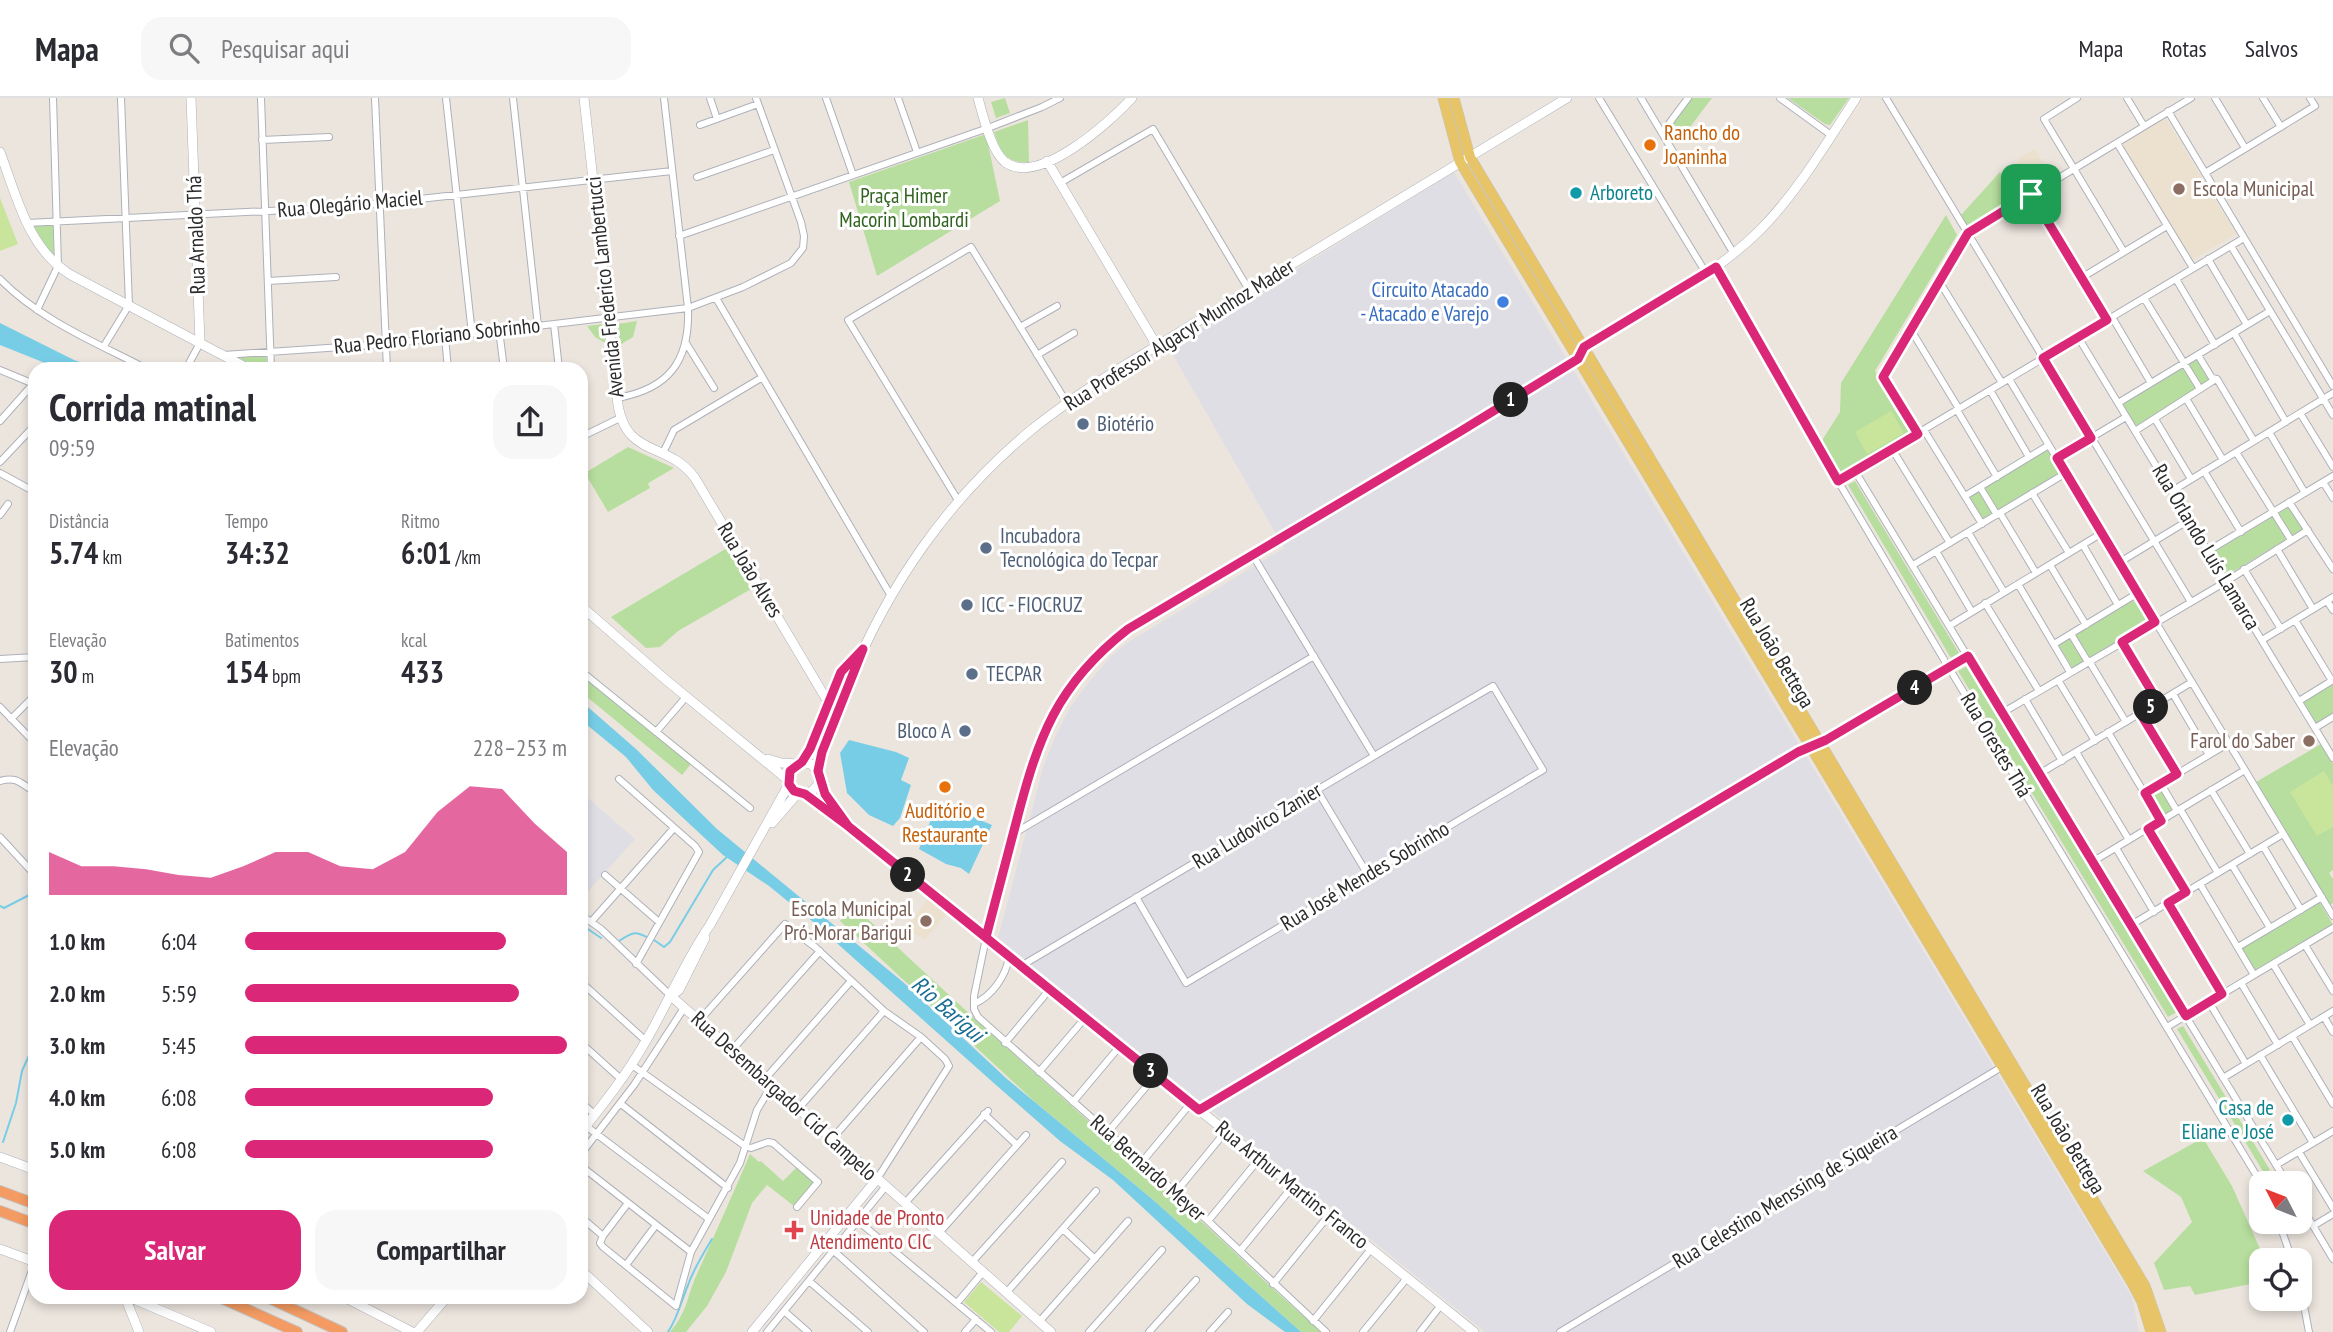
<!DOCTYPE html>
<html lang="pt">
<meta charset="utf-8">
<style>
body{margin:0;font-family:"PT Sans Narrow",sans-serif;background:#f7f7f7;color:#2b2b33;height:100vh;display:flex;flex-direction:column;font-size:26px;white-space:nowrap}
*{box-sizing:border-box;margin:0}
p{font-size:23px;color:#7c7c81}
.icon{flex:none;width:38px;height:38px;fill:none;stroke:currentColor;stroke-width:2;stroke-linecap:round;stroke-linejoin:round}
.map{position:relative;flex:1;overflow:hidden}
.panel{position:absolute;left:28px;top:264px;width:560px;height:942px;display:flex;flex-direction:column;background:#fff;border-radius:21px;box-shadow:0 4px 10px #0003}
.panel>*{flex:none}
.needle{width:46px;rotate:312deg}
.controls{position:absolute;left:2249px;top:1073px;display:grid;gap:14px}
.controls a{display:grid;place-items:center;width:63px;height:63px;border-radius:14px;background:#fff;box-shadow:0 4px 10px #0003;font-size:35px}
.pin{position:absolute;display:grid;place-items:center;width:60px;height:60px;color:#fff;margin:-30px;border-radius:14px;box-shadow:0 4px 10px #0006}
.km{position:absolute;width:35px;height:35px;margin:-18px;border-radius:50%;background:#222;color:#fff;font-size:19px;line-height:35px;text-align:center}
.round{display:grid;place-items:center;flex:none;width:74px;height:74px;border-radius:21px;background:#f7f7f7}
.headline{display:flex;align-items:center;justify-content:space-between;height:119px;padding:0 21px}
h1{font-size:38px;font-weight:600;line-height:52px}
.metrics{display:grid;grid-template-columns:repeat(3,1fr);gap:10px;height:119px;padding:7px 21px}
.metrics div{display:grid;align-content:center}
.metrics b{font-size:30px;font-weight:600}
.metrics small{font-size:19px;font-weight:400}
.metrics p{font-size:19px}
.chart{height:196px;padding:14px 21px}
.chart p{display:flex;justify-content:space-between}
.chart svg{width:100%;height:126px;margin-top:7px;fill:#db2777;opacity:.7}
.cta{display:flex;gap:14px;margin-top:auto;padding:14px 21px}
.cta a{flex:1;height:80px;border-radius:21px;background:#db2777;color:#fff;font-size:28px;font-weight:600;line-height:80px;text-align:center}
.cta a+a{background:#f7f7f7;color:#2b2b33}
ul{padding:0 21px;list-style:none;font-size:23px}
li{display:grid;grid-template-columns:112px 84px 1fr;align-items:center;height:52px}
li i{height:18px;border-radius:9px;background:#db2777}
header{display:flex;align-items:center;gap:42px;box-sizing:border-box;height:98px;padding:0 35px;background:#fff;border-bottom:2px solid #e1e1e2}
header strong{font-size:33px}
nav{display:flex;gap:38px;margin-inline-start:auto;font-size:24px}
.search{width:490px;height:63px;background:#f7f7f7;display:flex;align-items:center;gap:18px;box-sizing:border-box;padding:0 24px;border-radius:21px;color:#7c7c81;font-size:26px}
.map>svg:first-child{display:block}
</style>
<header>
<strong>Mapa</strong>
<div class="search"><svg class="icon" aria-label="search" viewBox="0 0 24 24"><circle cx="10" cy="10" r="6"/><path d="M15 15l6 6"/></svg>Pesquisar aqui</div>
<nav><a>Mapa</a><a>Rotas</a><a>Salvos</a></nav>
</header>
<div class="map">
<svg width="2333" height="1234" viewBox="0 0 2333 1234">
<rect width="100%" height="100%" fill="#ece5de"/>
<path fill="#e0dee5" d="M1454,74L2132,1199L2139,1234H1485L998,840L1044,666L1055,639L1071,608L1088,585L1111,558L1127,545L1284,450L1169,250Z
M581,694L635,741L581,801Z"/>
<path fill="#ece1cf" d="M2166,20L2236,136L2192,162L2122,47Z
M2035,51L2049,75L2019,92L2011,79L2020,59Z
M930,799L948,814L925,841L904,831Z"/>
<path fill="#b7de9e" d="M1005,0L1010,15L996,20L991,4Z
M1692,0H1712L1678,45L1669,31Z
M1788,0H1849L1830,27L1825,26Z
M1028,22L1029,64C1006,66 1000,53 994,34Z
M986,36L1000,103L877,178L849,84Z
M2000,74L2015,100L1968,129L1961,117Z
M1946,117L1957,137L1875,273L1911,333L1841,376L1821,344L1840,314L1841,285Z
M53,127L54,161L33,128Z
M637,223L633,239L620,247L618,226Z
M603,226L605,245L595,239L587,228Z
M266,258L267,271H259L237,259Z
M2198,260L2211,282L2136,330L2122,306Z
M628,349L674,370L650,384L648,386L650,390L608,414L585,375Z
M2048,351L2061,374L1983,421L1969,399Z
M1855,383L1959,555L1951,560L1848,387Z
M2289,409L2303,431L2226,478L2212,455Z
M727,450L751,491L678,533L660,549L646,550L611,519Z
M2136,499L2151,524L2073,571L2058,546Z
M1967,568L2177,914L2168,919L1958,573Z
M581,576L691,666L682,677L581,594Z
M2333,585V617L2316,627L2302,603Z
M2321,646L2333,666V772L2329,775L2333,781V805L2330,807L2256,684Z
M2159,689L2173,713L2163,719L2149,696Z
M2319,803L2333,827L2255,874L2241,850Z
M853,807C964,913 1078,1014 1192,1115C1236,1154 1277,1197 1322,1234H1301L1151,1100L1035,1004L840,823Z
M2183,928L2270,1072L2264,1075L2177,931Z
M2203,1040L2232,1088L2265,1162H2261V1184L2195,1197L2190,1188L2164,1192L2154,1165L2192,1124L2181,1099L2143,1073Z
M750,1056L759,1064L761,1063L783,1083L797,1069L814,1085L794,1108L767,1087L752,1105L726,1174L707,1208L686,1234H670C689,1211 686,1200 697,1176C715,1136 733,1096 750,1056Z"/>
<path fill="#c8e59b" d="M0,100L18,146L0,153Z
M1891,313L1904,335L1867,356L1855,334Z
M2324,673L2333,688V729L2317,738L2290,694Z
M981,1184L1022,1218L1009,1234H999L964,1204Z"/>
<path fill="#78cde6" d="M0,225L74,262L100,271H60L0,247Z
M581,603L636,651L717,731L903,884L1007,981L1151,1100L1301,1234H1285L1247,1206L1113,1082L1060,1043L996,987L812,823L769,788L723,757L653,692L626,659L581,622Z
M849,642L896,654L909,660L901,682L911,687L900,720L893,728L869,717L847,695L840,655Z
M938,704L992,727L969,776L961,770L946,766L919,751Z"/>
<g fill="none" stroke-linecap="round" stroke-linejoin="round">
<path stroke="#78cde6" stroke-width="2" d="M0,808L4,810L35,794
M581,833L585,829L601,840
M654,842L664,849L670,844L713,772L728,758
M619,843C631,835 635,832 648,840
M3,1044L16,1005L22,973L35,944
M668,1234C678,1219 681,1204 688,1187C694,1170 703,1156 712,1141"/>
<defs>
<path id="street" d="M261,0L271,271
M375,0L387,271
M446,0L472,236
M513,0L538,228
M710,0L717,21
M826,0L853,77
M898,0L917,54
M1599,0L1706,175
M1641,0L1734,156
M1780,0L1831,37
M1886,0L2191,504
M2077,0L2044,21L2124,154
M2127,0L2144,28
M2215,0L2245,50
M2263,0L2281,29
M2168,13L2333,288
M700,27L758,6
M1662,35L1688,0
M262,42L329,39
M2117,45L2193,170
M2205,75L2315,8L2310,0
M697,79L774,52
M1060,85L1153,31L1249,192
M2031,96L2107,222
M27,125L347,109L672,73
M679,138L988,30L1042,9L1060,0
M2231,148L2333,317
M2208,161L2247,227
M1716,169L1838,383L1949,570L2261,1085
M2081,180L2167,128
M0,181C40,222 97,245 147,271
M2176,181L2215,247
M268,183L336,179
M1939,183L2002,285
M716,200L891,498
M2144,200L2200,291
M37,212L58,168L53,0
M2112,219L2151,285
M554,226L559,271
M1020,229L1057,208
M499,232L504,271
M1911,232L1959,311
M2234,235L2286,324
M445,239L448,271
M2078,239L2333,660
M686,245L714,290
M104,248L129,207L121,0
M224,257L386,246L688,210L743,189L791,165L803,150L804,138L801,124L756,0
M1037,257L1074,235
M2198,257L2212,280L2217,281L2254,343
M186,271L200,245
M0,272L34,286
M2009,281L2333,818
M1990,292L2029,359
M617,300C669,291 690,263 688,210L664,0
M2187,302L2223,362
M2118,305L2270,213
M1957,312L1997,379
M2300,315L2333,369
M2155,321L2191,381
M0,323L33,286
M1924,332L1982,426
M2135,333L2216,281
M2269,334L2305,395
M1918,336L1883,279L1968,135L2191,0
M581,339L620,320
M1892,351L1950,445
M2236,354L2291,442
M663,355L674,332L761,280
M2057,360L2126,319
M0,364L35,327
M1855,373L2287,1085
M2204,373L2241,434
M0,375L35,394
M1838,383L2244,140
M2323,384L2333,400
M1980,389L1997,417
M2172,393L2333,295
M2032,395L2069,455
M1965,398L2049,347
M959,404L848,222L971,149L1067,305
M2289,404L2333,471
M2000,415L2036,475
M0,417L8,406
M1968,434L2004,494
M2083,447L2118,507
M2277,451L2313,511
M1936,453L1972,514
M2208,453L2333,378
M1252,456L1374,658
M2120,464L2189,422
M1913,467L2066,375
M2050,467L2086,527
M2244,471L2281,531
M2018,486L2070,574
M2327,503L2333,512
M1985,505L2039,593
M2295,522L2332,583
M581,524L589,515
M1949,528L2102,435
M2071,536L2088,564
M2262,542L2333,499
M2122,544L2158,604
M2054,546L2138,495
M0,561L35,559
M2089,563L2126,624
M581,573L750,710
M2058,582L2095,643
M2173,596L2209,657
M2025,601L2062,663
M2299,603L2333,582
M0,609L35,645
M2002,615L2222,486L2308,432
M2140,615L2177,676
M11,621L32,600
M2315,630L2333,619
M656,634L686,599
M2108,634L2161,723
M2076,654L2129,742
M2039,676L2192,584
M619,681L695,748L699,754L636,866
M0,683C14,679 19,683 30,691
M2161,686L2177,713
M1317,692L1368,777
M2211,692L2250,756
M2145,695L2229,645
M2180,711L2218,775
M2148,731L2186,794
M1013,736L1314,558
M0,739L35,777
M2263,748L2301,812
M2116,750L2154,814
M2092,764L2245,672
M2232,767L2270,830
M605,777L659,824
M2200,786L2254,877
M2168,805L2222,896
M581,817L601,831L671,898
M591,824L674,730
M2131,827L2283,736
M2305,847L2333,893
M2238,849L2322,799
M2273,866L2310,927
M1021,868L1428,626L1493,588L1543,672L1186,885L1136,799
M581,884L646,943
M2241,885L2278,947
M2209,904L2246,966
M974,906C992,898 1006,878 1009,859
M2324,919L2333,934
M699,923L785,826L815,849L884,913L921,939L945,961L949,968L877,1081
M2167,929L2333,830
M2292,938L2333,1006
M581,945L622,982
M1005,945L1050,891
M732,952L820,853
M2260,957L2313,1045
M632,967L745,1048L751,1050L768,1044L773,1045L818,1084L797,1109
M1039,974L1085,920
M2223,980L2333,913
M765,981L851,883
M581,1004L595,1017
M1073,1004L1120,948
M621,1006L728,1090
M798,1011L884,913
M1199,1012L1798,654L1826,642L1968,558
M984,1016L1017,1047
M586,1028L709,1121
M1108,1034L1156,977
M832,1041L921,939
M2299,1054L2333,1110
M581,1056L634,987L684,910
M1142,1064L1191,1005
M2276,1067L2333,1033
M581,1068L691,1154
M1176,1094L1226,1033
M905,1105L988,1013
M2300,1106L2333,1161
M581,1119L603,1138L600,1145L603,1149L676,1208L691,1154L740,1065L757,1012L772,987
M858,1123L991,1234
M1208,1123L1259,1061
M2279,1124L2292,1162
M2313,1128L2333,1116
M1063,1131L1095,1161
M939,1135L1026,1037
M603,1138L628,1105
M825,1145L924,1234
M1240,1153L1293,1088
M972,1164L1062,1064
M626,1167L656,1127
M809,1183L868,1234
M1273,1186L1329,1117
M2300,1187L2309,1234
M1006,1195L1096,1093
M957,1205L983,1174
M784,1213L808,1234
M1313,1223L1371,1151
M1039,1224L1128,1123
M10,1234L35,1164
M767,1234L886,1088
M965,1234L976,1221
M1089,1234L1162,1152
M1149,1234L1196,1182
M1210,1234L1228,1214
M1326,1234L1208,1123L978,919L974,911V898L986,840L1029,676L1040,642L1056,611L1081,574L1100,554L1143,521L1461,333L1578,261
M1363,1234L1407,1180
M1420,1234L1441,1207
M1560,1234L2005,967"/>
<path id="secondary" d="M191,0L200,245
M584,0L617,300C624,362 666,341 695,380L828,604L834,623
M978,0C983,17 991,53 1005,64C1039,89 1111,23 1132,0
M0,54C17,99 28,151 71,177L249,271
M1047,63L1157,248
M1578,261L1584,249C1642,215 1714,179 1762,130C1799,92 1827,44 1856,0
M581,508L666,582L788,682
M768,661L781,665L797,666
M802,664C828,629 825,587 860,555
M818,673C825,643 837,615 848,587C887,489 948,401 1030,333C1057,311 1087,291 1117,272L1567,0
M820,682L829,704L840,719
M805,696L848,728L1474,1234
M772,725L798,695
M671,898L1051,1234
M671,898L679,892L705,840
M581,1034C605,1004 628,975 647,941C669,903 685,863 710,827L789,686L790,673L802,664L811,666L818,673L819,686L809,696L798,695L789,686
M0,1059L35,1072
M0,1151L35,1164
M581,1172L648,1234
M125,1199L139,1234
M129,1199L211,1234
M344,1199L412,1234
M417,1234L447,1199
M752,1234L877,1081"/>
<path id="primary" d="M1443,0L1460,64L2132,1185L2142,1204L2151,1234
M1454,0L1470,59L2145,1188L2161,1234"/>
<path id="highway" d="M0,1093L35,1106
M0,1113L35,1126
M219,1199L297,1234
M267,1199L342,1234"/>
</defs>
<use href="#street" stroke="#aeb1ba" stroke-width="8"/>
<use href="#secondary" stroke="#aeb1ba" stroke-width="10"/>
<use href="#primary" stroke="#c4c4c4" stroke-width="11"/>
<use href="#highway" stroke="#c4c4c4" stroke-width="12"/>
<use href="#street" stroke="#fff" stroke-width="6"/>
<use href="#secondary" stroke="#fff" stroke-width="9"/>
<use href="#primary" stroke="#e7c468" stroke-width="10"/>
<use href="#highway" stroke="#f39b62" stroke-width="10"/>
</g>
<g fill="none" stroke-linecap="round" stroke-linejoin="round">
<defs>
<path id="route" d="M2031,96L1968,135L1883,279L1918,336L1838,383L1716,169L1584,249L1578,261L1461,333L1128,531C1056,587 1038,640 1016,725C1006,763 996,801 986,839L848,728L825,696L818,673L822,654L863,551L841,574L810,651L802,664L790,673L789,686L794,693L805,696L848,728L1199,1012L1798,654L1826,642L1968,558L2186,918L2222,896L2168,805L2186,794L2148,731L2161,723L2145,695L2177,676L2140,615L2158,604L2122,544L2155,524L2057,360L2091,340L2043,260L2107,222L2031,96"/>
</defs>
<use href="#route" stroke="#fff" stroke-width="14"/>
<use href="#route" stroke="#db2777" stroke-width="9"/>
</g>
<g fill="#e8710a" stroke="#fff" stroke-width="2.5">
<circle cx="1650" cy="47" r="7"/>
<circle cx="945" cy="689" r="7"/>
</g>
<g fill="#8d6e63" stroke="#fff" stroke-width="2.5">
<circle cx="2179" cy="91" r="7"/>
<circle cx="2309" cy="643" r="7"/>
<circle cx="926" cy="823" r="7"/>
</g>
<g fill="#0f9aa8" stroke="#fff" stroke-width="2.5">
<circle cx="1576" cy="95" r="7"/>
<circle cx="2288" cy="1022" r="7"/>
</g>
<circle fill="#3f7fe0" stroke="#fff" stroke-width="2.5" cx="1503" cy="204" r="7"/>
<g fill="#5c6f8a" stroke="#fff" stroke-width="2.5">
<circle cx="1083" cy="326" r="7"/>
<circle cx="986" cy="450" r="7"/>
<circle cx="967" cy="507" r="7"/>
<circle cx="972" cy="576" r="7"/>
<circle cx="965" cy="633" r="7"/>
</g>
<path fill="#e0444e" stroke="#fff" stroke-width="2.5" d="M790.5 1121.5h7v7h7v7h-7v7h-7v-7h-7v-7h7z"/>
<g text-anchor="middle" stroke-width="6" stroke-linejoin="round" paint-order="stroke">
<g font-size="21" fill="#c56008" stroke="#fff" text-anchor="start">
<text x="1664" y="42">Rancho do<tspan x="1664" dy="24">Joaninha</tspan></text>
<text x="945" y="720" text-anchor="middle">Auditório e<tspan x="945" dy="24">Restaurante</tspan></text>
</g>
<g font-size="21" fill="#785e54" stroke="#fff" text-anchor="end">
<text x="2193" y="98" text-anchor="start">Escola Municipal</text>
<text x="2295" y="650">Farol do Saber</text>
<text x="912" y="818">Escola Municipal<tspan x="912" dy="24">Pró-Morar Barigui</tspan></text>
</g>
<g font-size="21" fill="#0d838f" stroke="#fff" text-anchor="start">
<text x="1590" y="102">Arboreto</text>
<text x="2274" y="1017" text-anchor="end">Casa de<tspan x="2274" dy="24">Eliane e José</tspan></text>
</g>
<g font-size="21" fill="#30631f" stroke="#fff">
<text x="904" y="105">Praça Himer<tspan x="904" dy="24">Macorin Lombardi</tspan></text>
</g>
<g font-size="21" fill="#2b2b2b" stroke="#fff">
<text transform="translate(350 106) rotate(-5)" y="7">Rua Olegário Maciel</text>
<text transform="translate(196 137) rotate(-92)" y="7">Rua Arnaldo Thá</text>
<text transform="translate(605 189) rotate(-96)" y="7">Avenida Frederico Lambertucci</text>
<text transform="translate(1179 237) rotate(-32)" y="7">Rua Professor Algacyr Munhoz Mader</text>
<text transform="translate(437 238) rotate(-6)" y="7">Rua Pedro Floriano Sobrinho</text>
<text transform="translate(2206 449) rotate(59)" y="7">Rua Orlando Luís Lamarca</text>
<text transform="translate(750 472) rotate(59)" y="7">Rua João Alves</text>
<text transform="translate(1777 555) rotate(59)" y="7">Rua João Bettega</text>
<text transform="translate(1996 647) rotate(59)" y="7">Rua Orestes Thá</text>
<text transform="translate(1257 728) rotate(-31)" y="7">Rua Ludovico Zanier</text>
<text transform="translate(1365 778) rotate(-31)" y="7">Rua José Mendes Sobrinho</text>
<text transform="translate(784 998) rotate(42)" y="7">Rua Desembargador Cid Campelo</text>
<text transform="translate(2068 1041) rotate(59)" y="7">Rua João Bettega</text>
<text transform="translate(1148 1070) rotate(42)" y="7">Rua Bernardo Meyer</text>
<text transform="translate(1292 1087) rotate(39)" y="7">Rua Arthur Martins Franco</text>
<text transform="translate(1785 1099) rotate(-31)" y="7">Rua Celestino Menssing de Siqueira</text>
</g>
<g font-size="21" fill="#366cbe" stroke="#fff" text-anchor="end">
<text x="1489" y="199">Circuito Atacado<tspan x="1489" dy="24">- Atacado e Varejo</tspan></text>
</g>
<g font-size="21" fill="#4e5e75" stroke="#fff" text-anchor="start">
<text x="1097" y="333">Biotério</text>
<text x="1000" y="445">Incubadora<tspan x="1000" dy="24">Tecnológica do Tecpar</tspan></text>
<text x="981" y="514">ICC - FIOCRUZ</text>
<text x="986" y="583">TECPAR</text>
<text x="951" y="640" text-anchor="end">Bloco A</text>
</g>
<g font-size="21" fill="#be3a42" stroke="#fff" text-anchor="start">
<text x="810" y="1127">Unidade de Pronto<tspan x="810" dy="24">Atendimento CIC</tspan></text>
</g>
<g font-size="23" font-style="italic" fill="#176d93" stroke="#fff">
<text transform="translate(948 911) rotate(41)" y="8">Rio Barigui</text>
</g>
</g>
</svg>
<div class="controls">
<a><svg class="needle" viewBox="-14 -14 28 28"><path d="M0-13l5 13h-10z" fill="#e53935"/><path d="M0 13l5-13h-10z" fill="#7c7c81"/></svg></a>
<a><svg class="icon" aria-label="locate" viewBox="0 0 24 24"><circle cx="12" cy="12" r="6"/><path d="M12 2v4M12 18v4M2 12h4M18 12h4"/></svg></a>
</div>
<div class="pin" style="left:2031px;top:96px;background:#1e9e55"><svg class="icon" aria-label="arrive" viewBox="0 0 24 24"><path d="M6 21V4h12l-3 4 3 4H6"/></svg></div>
<b class="km" style="left:1511px;top:302px">1</b>
<b class="km" style="left:908px;top:777px">2</b>
<b class="km" style="left:1151px;top:973px">3</b>
<b class="km" style="left:1915px;top:590px">4</b>
<b class="km" style="left:2151px;top:609px">5</b>
<section class="panel">
<div class="headline"><div><h1>Corrida matinal</h1><p>09:59</p></div><a class="round"><svg class="icon" aria-label="share" viewBox="0 0 24 24"><path d="M12 15V3M7 8l5-5 5 5M5 13v7h14v-7"/></svg></a></div>
<div class="metrics">
<div><p>Distância</p><b>5.74<small> km</small></b></div>
<div><p>Tempo</p><b>34:32</b></div>
<div><p>Ritmo</p><b>6:01<small> /km</small></b></div>
</div>
<div class="metrics">
<div><p>Elevação</p><b>30<small> m</small></b></div>
<div><p>Batimentos</p><b>154<small> bpm</small></b></div>
<div><p>kcal</p><b>433</b></div>
</div>
<div class="chart"><p><span>Elevação</span>228–253 m</p>
<svg viewBox="0 0 160 44" preserveAspectRatio="none"><path d="M0 44V29L10 34L20 34L30 35L40 37L50 38L60 34L70 29L80 29L90 34L100 35L110 29L120 15L130 6L140 7L150 19L160 29V44z"/></svg>
</div>
<ul>
<li><b>1.0 km</b>6:04<i style="width:81%"></i></li>
<li><b>2.0 km</b>5:59<i style="width:85%"></i></li>
<li><b>3.0 km</b>5:45<i style="width:100%"></i></li>
<li><b>4.0 km</b>6:08<i style="width:77%"></i></li>
<li><b>5.0 km</b>6:08<i style="width:77%"></i></li>
</ul>
<div class="cta"><a>Salvar</a><a>Compartilhar</a></div>
</section>
</div>
